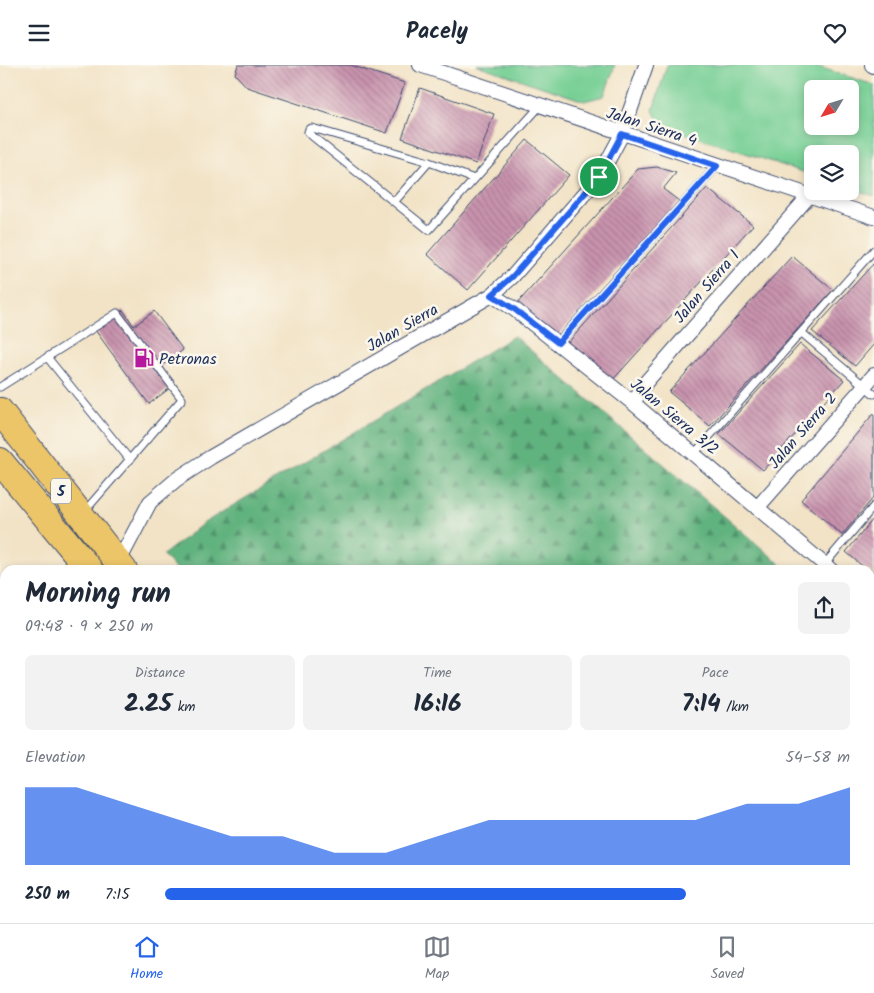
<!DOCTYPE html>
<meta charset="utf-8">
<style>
body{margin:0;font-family:Kalam,sans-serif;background:#f2f2f3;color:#1f2937;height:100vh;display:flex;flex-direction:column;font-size:19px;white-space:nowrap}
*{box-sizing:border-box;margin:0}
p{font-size:16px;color:#747a83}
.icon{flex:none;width:28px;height:28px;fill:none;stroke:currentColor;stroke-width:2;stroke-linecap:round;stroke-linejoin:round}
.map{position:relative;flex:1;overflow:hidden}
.sheet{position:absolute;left:0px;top:500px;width:875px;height:359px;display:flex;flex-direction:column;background:#fff;border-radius:15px 15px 0 0;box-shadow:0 2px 8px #0003}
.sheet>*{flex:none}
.needle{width:32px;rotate:232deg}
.buttons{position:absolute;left:804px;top:15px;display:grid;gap:10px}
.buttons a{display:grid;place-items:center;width:55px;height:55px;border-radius:8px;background:#fff;box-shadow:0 2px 8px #0003;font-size:25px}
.pin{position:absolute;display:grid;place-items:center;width:42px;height:42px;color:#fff;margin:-21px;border:2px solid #fff;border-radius:50%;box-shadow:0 1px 5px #0007}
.round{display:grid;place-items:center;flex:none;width:52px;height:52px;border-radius:8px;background:#f2f2f3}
.head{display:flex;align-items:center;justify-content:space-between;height:85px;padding:0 25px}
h1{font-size:28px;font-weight:800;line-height:38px}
.figures{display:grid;grid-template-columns:repeat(3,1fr);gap:8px;height:85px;padding:5px 25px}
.figures div{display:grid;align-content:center;border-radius:8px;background:#f2f2f3;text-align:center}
.figures b{font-size:25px;font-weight:800}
.figures small{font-size:14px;font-weight:400}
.figures p{font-size:14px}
.chart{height:140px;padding:10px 25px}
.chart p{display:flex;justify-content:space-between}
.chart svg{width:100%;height:90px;margin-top:5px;fill:#2563eb;opacity:.7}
ul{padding:0 25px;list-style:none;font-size:16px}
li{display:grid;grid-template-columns:80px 60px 1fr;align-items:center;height:38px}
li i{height:12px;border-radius:6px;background:#2563eb}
header{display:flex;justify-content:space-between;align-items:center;height:65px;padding:0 25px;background:#fff;font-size:22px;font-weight:800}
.tab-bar{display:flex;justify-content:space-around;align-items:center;height:70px;border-top:1px solid #e0e1e3;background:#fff;font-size:14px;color:#747a83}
.tab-bar a{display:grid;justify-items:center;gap:2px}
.tab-bar .active{color:#2563eb}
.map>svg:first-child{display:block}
</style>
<header><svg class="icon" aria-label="menu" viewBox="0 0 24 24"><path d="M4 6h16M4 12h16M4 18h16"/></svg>Pacely<svg class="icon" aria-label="heart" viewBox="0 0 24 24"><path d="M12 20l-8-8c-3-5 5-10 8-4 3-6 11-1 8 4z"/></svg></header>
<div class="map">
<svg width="874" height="858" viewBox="0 0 874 858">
<defs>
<pattern id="forest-firs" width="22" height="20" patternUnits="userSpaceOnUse" patternTransform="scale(1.25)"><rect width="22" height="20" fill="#60b27e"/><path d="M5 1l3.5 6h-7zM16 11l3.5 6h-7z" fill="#4e916a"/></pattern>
<pattern id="building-back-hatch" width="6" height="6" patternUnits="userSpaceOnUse" patternTransform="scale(1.25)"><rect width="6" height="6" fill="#c993ad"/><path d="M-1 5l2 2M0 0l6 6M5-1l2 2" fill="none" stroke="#a27890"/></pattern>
</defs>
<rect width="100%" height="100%" fill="#fbf7ec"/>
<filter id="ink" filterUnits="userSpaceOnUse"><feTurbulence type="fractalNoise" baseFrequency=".02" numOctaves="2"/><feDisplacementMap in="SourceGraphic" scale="10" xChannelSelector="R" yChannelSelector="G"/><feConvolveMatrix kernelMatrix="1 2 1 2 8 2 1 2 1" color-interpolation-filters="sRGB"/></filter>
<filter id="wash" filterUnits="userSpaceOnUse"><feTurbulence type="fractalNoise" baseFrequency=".0096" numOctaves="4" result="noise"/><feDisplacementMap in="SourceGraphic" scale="20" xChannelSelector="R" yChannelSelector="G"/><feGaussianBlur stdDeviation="1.12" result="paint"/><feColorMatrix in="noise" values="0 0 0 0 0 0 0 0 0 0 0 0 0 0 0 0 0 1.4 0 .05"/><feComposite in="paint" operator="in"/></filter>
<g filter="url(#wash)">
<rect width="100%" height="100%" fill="#f2e3c6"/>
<path fill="#76cf94" stroke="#487f79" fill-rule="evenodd" d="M477,0H615L604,31L584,36Z
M667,0H813L874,20V131L850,123V89H812V110L660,60L653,45ZM812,24H850V61H812Z
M874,781V858H768L774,854H870V784Z"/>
<path fill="url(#forest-firs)" stroke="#3e706e" d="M514,271L787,505H176L163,490L204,458Z
M5,536V854H349L354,858H0V538Z
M870,576L874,580V781L870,784Z
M535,854H641L636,858H541Z
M664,854H774L768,858H671Z"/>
<g id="blocks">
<path fill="url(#building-back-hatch)" d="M238,0H350L405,18L387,68L247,22L235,9Z
M420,23L494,49L476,99L402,73Z
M527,75L569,110L468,225L427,189Z
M657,102L676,108L663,124L679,136L555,274L514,242L638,104Z
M707,123L753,160L610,318L564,282Z
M792,191L833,225L710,361L669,327Z
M874,198V279L855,301L812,266Z
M123,245L134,261L154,246L183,285L160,302L174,320L149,339L95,265Z
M800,279L844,315L763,405L719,369Z
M874,348V432L842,470L801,435Z
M874,453V511L870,505H867L846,487Z"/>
</g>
</g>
<g filter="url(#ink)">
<use href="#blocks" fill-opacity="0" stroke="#3b4a6e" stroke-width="1"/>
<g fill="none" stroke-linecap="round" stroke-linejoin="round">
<defs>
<path id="lane" d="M474,114L429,97L312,63L309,64L308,67L312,71L429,165L540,41
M395,136L429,97
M802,268L874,329
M558,278L717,101
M47,292L130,395
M0,322L117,248L182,334L84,447
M693,390L874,185
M824,500L874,441"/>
<path id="street" d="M420,0L874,152
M872,0L874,1
M492,230L514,244L633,338L831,505
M633,338L646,317L809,131
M757,443L874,310
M118,498L150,437L177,414L211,392L492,230L513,211L599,112L622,69L646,0
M870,538L874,542"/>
<path id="highway" d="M0,346L124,505
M0,396L90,505
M423,854L427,858
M465,854L470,858"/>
</defs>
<use href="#lane" stroke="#3b4a6e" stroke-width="9"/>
<use href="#street" stroke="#3b4a6e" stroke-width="16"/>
<use href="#highway" stroke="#3b4a6e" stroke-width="28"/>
<use href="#lane" stroke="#fff" stroke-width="7"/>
<use href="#street" stroke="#fff" stroke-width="14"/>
<use href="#highway" stroke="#ecc569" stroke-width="26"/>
</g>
</g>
<g fill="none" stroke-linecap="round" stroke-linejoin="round" filter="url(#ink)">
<defs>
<path id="route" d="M622,69L717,101L558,278L514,244L492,230L513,211L599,112Z"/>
</defs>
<use href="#route" stroke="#fff" stroke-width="10"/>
<use href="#route" stroke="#2563eb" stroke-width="6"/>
</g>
<defs>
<symbol id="fuel-bare" viewBox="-9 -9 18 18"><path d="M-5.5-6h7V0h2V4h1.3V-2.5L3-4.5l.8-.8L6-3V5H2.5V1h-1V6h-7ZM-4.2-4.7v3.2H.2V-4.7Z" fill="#b5179e" stroke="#fbf7ec" stroke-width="2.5" paint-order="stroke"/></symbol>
</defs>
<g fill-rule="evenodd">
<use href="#fuel-bare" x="130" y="279" width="28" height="28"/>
</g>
<g text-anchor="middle" stroke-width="5" stroke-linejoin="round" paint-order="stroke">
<rect fill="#fbf7ec" stroke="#5e6b89" stroke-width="1" x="51" y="413.5" width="20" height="25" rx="4"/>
<g font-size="15" font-weight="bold" fill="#1b2f5e">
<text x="61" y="431">5</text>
</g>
<g font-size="16" fill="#1b2f5e" stroke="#fbf7ec">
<text transform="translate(652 61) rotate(18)" y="6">Jalan Sierra 4</text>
<text transform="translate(706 221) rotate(-49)" y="6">Jalan Sierra 1</text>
<text transform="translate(402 262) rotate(-30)" y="6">Jalan Sierra</text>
<text transform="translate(675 351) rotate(40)" y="6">Jalan Sierra 3/2</text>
<text transform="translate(802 365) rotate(-49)" y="6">Jalan Sierra 2</text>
</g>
<g font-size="16" fill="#1b2f5e" stroke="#fbf7ec" text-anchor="start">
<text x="159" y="299">Petronas</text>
</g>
</g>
</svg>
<div class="buttons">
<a><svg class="needle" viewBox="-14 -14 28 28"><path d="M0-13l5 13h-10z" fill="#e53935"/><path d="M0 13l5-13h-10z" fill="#747a83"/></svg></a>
<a><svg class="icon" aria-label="layers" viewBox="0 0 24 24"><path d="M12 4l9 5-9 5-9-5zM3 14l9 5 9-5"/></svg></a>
</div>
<div class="pin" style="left:599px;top:112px;background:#1e9e55"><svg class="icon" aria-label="arrive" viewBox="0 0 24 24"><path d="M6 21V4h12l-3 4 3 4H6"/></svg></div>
<section class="sheet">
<div class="head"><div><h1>Morning run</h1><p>09:48 · 9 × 250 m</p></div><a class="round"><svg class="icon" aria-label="share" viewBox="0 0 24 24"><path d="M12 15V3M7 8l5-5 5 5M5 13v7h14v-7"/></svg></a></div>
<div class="figures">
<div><p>Distance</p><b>2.25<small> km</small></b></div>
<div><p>Time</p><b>16:16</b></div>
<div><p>Pace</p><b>7:14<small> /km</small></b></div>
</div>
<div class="chart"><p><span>Elevation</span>54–58 m</p>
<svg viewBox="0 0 160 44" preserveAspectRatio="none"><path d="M0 44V6L10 6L20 14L30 22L40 30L50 30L60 38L70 38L80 30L90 22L100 22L110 22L120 22L130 22L140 14L150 14L160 6V44z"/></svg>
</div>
<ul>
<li><b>250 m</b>7:15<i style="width:76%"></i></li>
</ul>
</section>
</div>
<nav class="tab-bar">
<a class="active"><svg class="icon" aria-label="home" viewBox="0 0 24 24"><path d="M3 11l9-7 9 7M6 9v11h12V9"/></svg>Home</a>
<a><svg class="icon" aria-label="map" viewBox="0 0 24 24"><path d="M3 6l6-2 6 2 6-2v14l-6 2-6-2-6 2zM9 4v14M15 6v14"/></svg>Map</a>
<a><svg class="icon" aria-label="saved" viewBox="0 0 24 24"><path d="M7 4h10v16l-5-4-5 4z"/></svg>Saved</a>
</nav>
